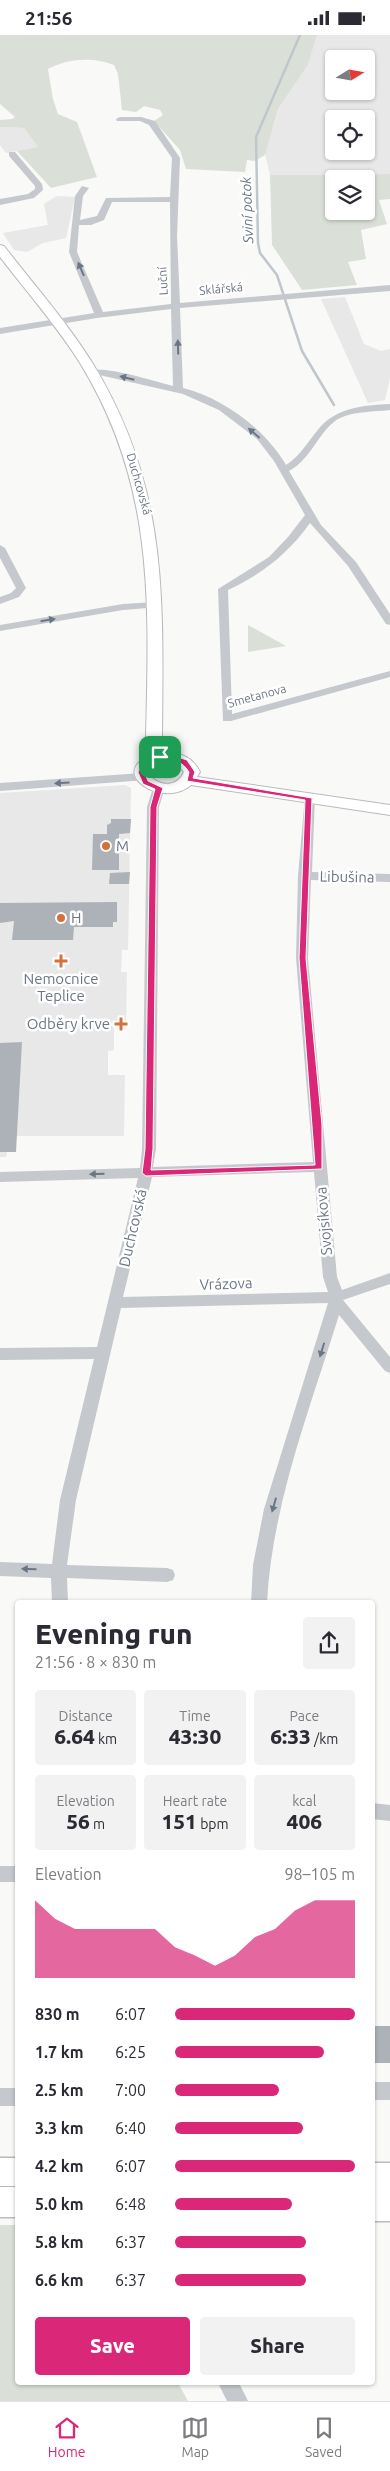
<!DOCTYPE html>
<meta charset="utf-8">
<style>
body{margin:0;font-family:Ubuntu,sans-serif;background:#f2f2f3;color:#2b2b33;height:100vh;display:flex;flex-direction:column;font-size:19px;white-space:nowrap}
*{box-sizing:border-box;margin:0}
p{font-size:16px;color:#7c7c81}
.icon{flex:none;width:28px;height:28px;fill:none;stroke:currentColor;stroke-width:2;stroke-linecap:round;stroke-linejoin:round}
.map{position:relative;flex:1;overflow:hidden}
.side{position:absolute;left:15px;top:1565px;width:360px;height:785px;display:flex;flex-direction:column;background:#fff;border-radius:5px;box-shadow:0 1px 4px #0004}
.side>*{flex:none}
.needle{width:32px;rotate:79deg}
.controls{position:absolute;left:325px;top:15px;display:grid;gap:10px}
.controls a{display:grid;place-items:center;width:50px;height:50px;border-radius:5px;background:#fff;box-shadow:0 1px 4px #0004;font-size:25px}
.pin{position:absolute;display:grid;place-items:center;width:42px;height:42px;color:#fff;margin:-21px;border-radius:10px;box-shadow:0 2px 8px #0006}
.round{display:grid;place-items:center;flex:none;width:52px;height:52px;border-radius:5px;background:#f2f2f3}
.head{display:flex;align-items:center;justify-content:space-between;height:85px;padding:0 20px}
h1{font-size:28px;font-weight:800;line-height:38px}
.figures{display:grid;grid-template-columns:repeat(3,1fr);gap:8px;height:85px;padding:5px 20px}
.figures div{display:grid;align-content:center;border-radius:5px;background:#f2f2f3;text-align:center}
.figures b{font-size:21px;font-weight:800}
.figures small{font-size:14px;font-weight:400}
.figures p{font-size:14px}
.chart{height:140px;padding:10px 20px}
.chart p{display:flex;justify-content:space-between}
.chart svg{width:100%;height:90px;margin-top:5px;fill:#db2777;opacity:.7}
.cta{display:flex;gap:10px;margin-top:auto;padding:10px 20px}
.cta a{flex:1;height:58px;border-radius:5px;background:#db2777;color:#fff;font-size:20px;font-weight:800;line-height:58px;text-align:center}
.cta a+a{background:#f2f2f3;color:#2b2b33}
ul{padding:0 20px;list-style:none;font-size:16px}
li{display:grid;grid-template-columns:80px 60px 1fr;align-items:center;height:38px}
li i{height:12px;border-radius:6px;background:#db2777}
.status{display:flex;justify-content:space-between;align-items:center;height:35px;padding:0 25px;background:#fff;direction:ltr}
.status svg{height:14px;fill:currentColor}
.dock{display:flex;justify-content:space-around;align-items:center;height:70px;border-top:1px solid #e1e1e2;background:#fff;font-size:14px;color:#7c7c81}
.dock a{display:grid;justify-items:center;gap:2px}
.dock .current{color:#db2777}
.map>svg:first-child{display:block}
</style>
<div class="status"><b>21:56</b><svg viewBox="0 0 49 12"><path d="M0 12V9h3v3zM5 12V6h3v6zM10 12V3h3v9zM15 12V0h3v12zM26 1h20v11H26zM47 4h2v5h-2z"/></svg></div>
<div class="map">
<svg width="390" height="2366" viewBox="0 0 390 2366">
<rect width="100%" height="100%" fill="#f9f9f7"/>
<path fill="#e7e8e7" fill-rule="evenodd" d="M317,0H390V139L270,140L265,119L278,74L308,30ZM334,24H366V56H334ZM334,84H366V116H334Z
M0,92L24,93L38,112L6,118L0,110Z
M57,161L75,162L66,203L43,208L27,217L14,215L3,198L48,190L44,169Z
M345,262L364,309L381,316L390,314V343L385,365L368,368L321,264Z
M125,750L131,753L128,915H122L121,937H127L126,991L114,992V1015L108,1016V1040H125L124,1101H16L15,1117H7L6,1122H0V758Z"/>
<path fill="#dae0d8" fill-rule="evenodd" d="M0,0H317L308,30L278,74L265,120L255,126L247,125L245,137L186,134L180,115L154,86L163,80L160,75L144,71L136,77L122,75L118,39L114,30C93,22 69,23 48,34L53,64L58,79L77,87L97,142L51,153L17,116L38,112L24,93L0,92V85L12,84L15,82L0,69Z
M390,139V164L379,165L387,189L361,195L366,224L348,227L357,250L302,255L272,210L270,140ZM334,144H366V176H334Z
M248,590L286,611L248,617Z
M0,2190H17L18,2348H178L188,2366H0Z"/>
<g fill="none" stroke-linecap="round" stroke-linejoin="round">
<path stroke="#c0c7cc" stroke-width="2.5" d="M300,0L256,102L258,208L260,218L277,240L302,316L334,370"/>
</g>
<path fill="#adb2b9" d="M111,784H131L130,798L119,799V835H92L93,799H107V790L111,788Z
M130,837L129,849H109L110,838Z
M117,867V887H113V892H74L73,905H12L14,886L0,888V868Z
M22,1007L16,1117H0V1008Z
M372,1991H390V2028H372Z"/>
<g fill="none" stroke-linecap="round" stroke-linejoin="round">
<defs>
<path id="major" d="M0,210L4,211C34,250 67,287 93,329C169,453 163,564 162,703L166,717C182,718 193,723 200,737L197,742L390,770V780L191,750C162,775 106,737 152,720L146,703C149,567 155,450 80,328C57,291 27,257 0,222ZM161,727L178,730L184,737C177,752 161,752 150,741V734Z"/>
<path id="highway" d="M0,2123H18V2151H0Z
M372,2128H390V2186H372Z
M0,2152H18V2182H0Z"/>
</defs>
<use href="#major" stroke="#b7babe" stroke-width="2"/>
<use href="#highway" stroke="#b8bbbe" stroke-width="3"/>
<path fill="#c5c8cc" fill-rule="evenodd" d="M120,82H141L155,86L180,123L177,201L180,268L390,250V256L180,273L183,353C223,363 265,394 286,430C299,422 307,408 317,396C334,373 363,370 390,369V375C374,377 355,376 340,383C320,393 312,424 289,436L321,490L356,527L390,579V590L386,589L348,531L310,488C288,519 262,539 228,555L232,679L390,636V642L231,686H223L218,554L269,522L288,502L305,480L274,426L257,404L219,375L183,359L86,337C97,328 157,347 173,351L171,274L97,283L0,299V293L94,278L69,217L75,161L82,151L89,153L83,161L80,185L97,181L106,163L170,162L172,123L149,90L140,86H117L116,84ZM112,167H170L171,269L103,277L77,217L79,190H91L104,185Z
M9,117H15L42,149L43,155L34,163L0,170V164L28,159L35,154V151L9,121Z
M0,510L5,513L26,553L19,562L0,569V562L11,558L16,553L0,523Z
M156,567L160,568V572L123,575L0,596V590L123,569Z
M142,738L146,739V745L0,756V748Z
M159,749L165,753L159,772L156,1114L153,1132L313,1127L296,923L298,841L305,760L309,759L315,763L312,837L390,839V847L311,845L308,923L337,1242L342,1255L390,1238V1249L343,1265L390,1322V1338L385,1336L339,1280C310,1374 272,1469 267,1568H251L253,1530L264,1474L328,1268L121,1273L76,1465L67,1530L167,1533L173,1535L175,1540L173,1545L167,1547L67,1543L68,1568H52L51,1543L0,1541V1527L52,1529L60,1465L94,1324L0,1325V1313L97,1312L138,1143L0,1147V1137L140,1133L142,1114L147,772L153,753ZM314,1137L323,1242L328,1257L123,1262L152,1142Z
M372,1768L390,1770V1786L372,1784Z
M0,1831H18V1847H0Z
M372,2047H390V2065H372Z
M0,2053H18V2071H0Z
M218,2348H239L248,2366H227Z"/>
<use href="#major" fill="#fff" fill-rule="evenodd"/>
<use href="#highway" fill="#fff" fill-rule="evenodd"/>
</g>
<defs><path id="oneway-solid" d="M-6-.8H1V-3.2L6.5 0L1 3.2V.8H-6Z" transform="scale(1.25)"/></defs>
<g fill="#6b7685">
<use href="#oneway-solid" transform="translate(81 234) rotate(-113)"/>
<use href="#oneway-solid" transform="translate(178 312) rotate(-92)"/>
<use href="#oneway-solid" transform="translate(127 343) rotate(-166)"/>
<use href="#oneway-solid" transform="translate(254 398) rotate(-139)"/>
<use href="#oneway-solid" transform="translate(48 585) rotate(-9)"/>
<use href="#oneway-solid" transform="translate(62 748) rotate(177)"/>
<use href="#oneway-solid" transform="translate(97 1139) rotate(178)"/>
<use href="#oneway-solid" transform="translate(322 1315) rotate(107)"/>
<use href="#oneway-solid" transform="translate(274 1470) rotate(106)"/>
<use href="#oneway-solid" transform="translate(29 1534) rotate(-179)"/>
</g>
<path fill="#db2777" stroke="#fff" fill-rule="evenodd" d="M171,720L187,725L195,737L193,743L312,763L306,923L322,1090V1134L146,1141L142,1138L145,1114L150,772L155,754L143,749L138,737C147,722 154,720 171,720ZM161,724C174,724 182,726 189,737L187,746L305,765L299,923L315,1130L151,1135L153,1114L157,772L163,753L148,746L144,737L150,729Z"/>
<g fill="#d5723b" stroke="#fff" stroke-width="2">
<circle cx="106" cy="811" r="5"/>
<circle cx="61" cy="883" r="5"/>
<path d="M58.5 918.5h5v5h5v5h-5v5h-5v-5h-5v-5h5z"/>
<path d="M118.5 981.5h5v5h5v5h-5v5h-5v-5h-5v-5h5z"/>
</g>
<g text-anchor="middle" stroke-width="5" stroke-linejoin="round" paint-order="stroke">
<g font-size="12" fill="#6b7685" stroke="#fff">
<text transform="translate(163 246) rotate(-93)" y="4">Luční</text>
<text transform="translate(221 254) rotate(-5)" y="4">Sklářská</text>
<text transform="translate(139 449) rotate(74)" y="4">Duchcovská</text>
<text transform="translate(257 661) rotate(-15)" y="4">Smetanova</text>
</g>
<g font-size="14" font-style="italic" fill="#677680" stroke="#fff">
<text transform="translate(247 175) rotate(-92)" y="5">Sviní potok</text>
</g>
<g font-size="15" fill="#6b7685" stroke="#fff" text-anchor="start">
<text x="116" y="816">M</text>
<text x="71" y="888">H</text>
<text x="61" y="949" text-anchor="middle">Nemocnice<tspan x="61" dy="17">Teplice</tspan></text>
<text x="110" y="994" text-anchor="end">Odběry krve</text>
</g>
<g font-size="15" fill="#6b7685" stroke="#fff">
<text transform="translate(347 842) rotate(1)" y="5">Libušina</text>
<text transform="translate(324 1186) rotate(-95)" y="5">Svojsíkova</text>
<text transform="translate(133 1193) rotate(-77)" y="5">Duchcovská</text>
<text transform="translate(226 1249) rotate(-2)" y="5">Vrázova</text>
</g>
</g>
</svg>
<div class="controls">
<a><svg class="needle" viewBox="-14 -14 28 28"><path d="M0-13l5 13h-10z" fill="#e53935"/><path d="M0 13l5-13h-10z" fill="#7c7c81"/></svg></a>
<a><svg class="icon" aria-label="locate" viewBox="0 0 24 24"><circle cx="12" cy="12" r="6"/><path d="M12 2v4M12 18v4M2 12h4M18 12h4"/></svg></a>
<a><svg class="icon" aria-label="layers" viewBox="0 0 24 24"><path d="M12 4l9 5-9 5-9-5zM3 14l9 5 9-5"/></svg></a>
</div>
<div class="pin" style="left:160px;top:722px;background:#1e9e55"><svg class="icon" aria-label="arrive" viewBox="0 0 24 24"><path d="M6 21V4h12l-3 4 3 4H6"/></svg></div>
<section class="side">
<div class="head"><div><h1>Evening run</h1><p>21:56 · 8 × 830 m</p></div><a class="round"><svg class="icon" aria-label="share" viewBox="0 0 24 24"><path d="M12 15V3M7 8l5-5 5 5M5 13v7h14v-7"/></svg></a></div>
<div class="figures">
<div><p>Distance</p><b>6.64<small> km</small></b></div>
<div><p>Time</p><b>43:30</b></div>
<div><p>Pace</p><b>6:33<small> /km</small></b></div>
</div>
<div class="figures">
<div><p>Elevation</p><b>56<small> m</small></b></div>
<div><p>Heart rate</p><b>151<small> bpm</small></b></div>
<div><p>kcal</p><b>406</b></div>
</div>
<div class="chart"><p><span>Elevation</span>98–105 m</p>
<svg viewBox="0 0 160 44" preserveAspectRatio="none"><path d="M0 44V6L10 15L20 20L30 20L40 20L50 20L60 20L70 29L80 33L90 38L100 33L110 24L120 20L130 11L140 6L150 6L160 6V44z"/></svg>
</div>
<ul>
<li><b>830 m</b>6:07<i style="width:100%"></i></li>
<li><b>1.7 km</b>6:25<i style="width:83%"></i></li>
<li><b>2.5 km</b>7:00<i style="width:58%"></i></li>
<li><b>3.3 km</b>6:40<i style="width:71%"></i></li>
<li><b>4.2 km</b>6:07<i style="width:100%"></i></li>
<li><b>5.0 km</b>6:48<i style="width:65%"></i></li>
<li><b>5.8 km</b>6:37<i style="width:73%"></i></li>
<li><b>6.6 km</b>6:37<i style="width:73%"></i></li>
</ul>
<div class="cta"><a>Save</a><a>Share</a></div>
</section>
</div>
<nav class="dock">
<a class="current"><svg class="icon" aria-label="home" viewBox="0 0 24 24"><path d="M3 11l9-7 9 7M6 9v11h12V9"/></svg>Home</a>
<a><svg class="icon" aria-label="map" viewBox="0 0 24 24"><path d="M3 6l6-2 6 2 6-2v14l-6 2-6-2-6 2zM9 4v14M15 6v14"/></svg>Map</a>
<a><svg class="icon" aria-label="saved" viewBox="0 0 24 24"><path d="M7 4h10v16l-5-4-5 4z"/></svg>Saved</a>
</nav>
